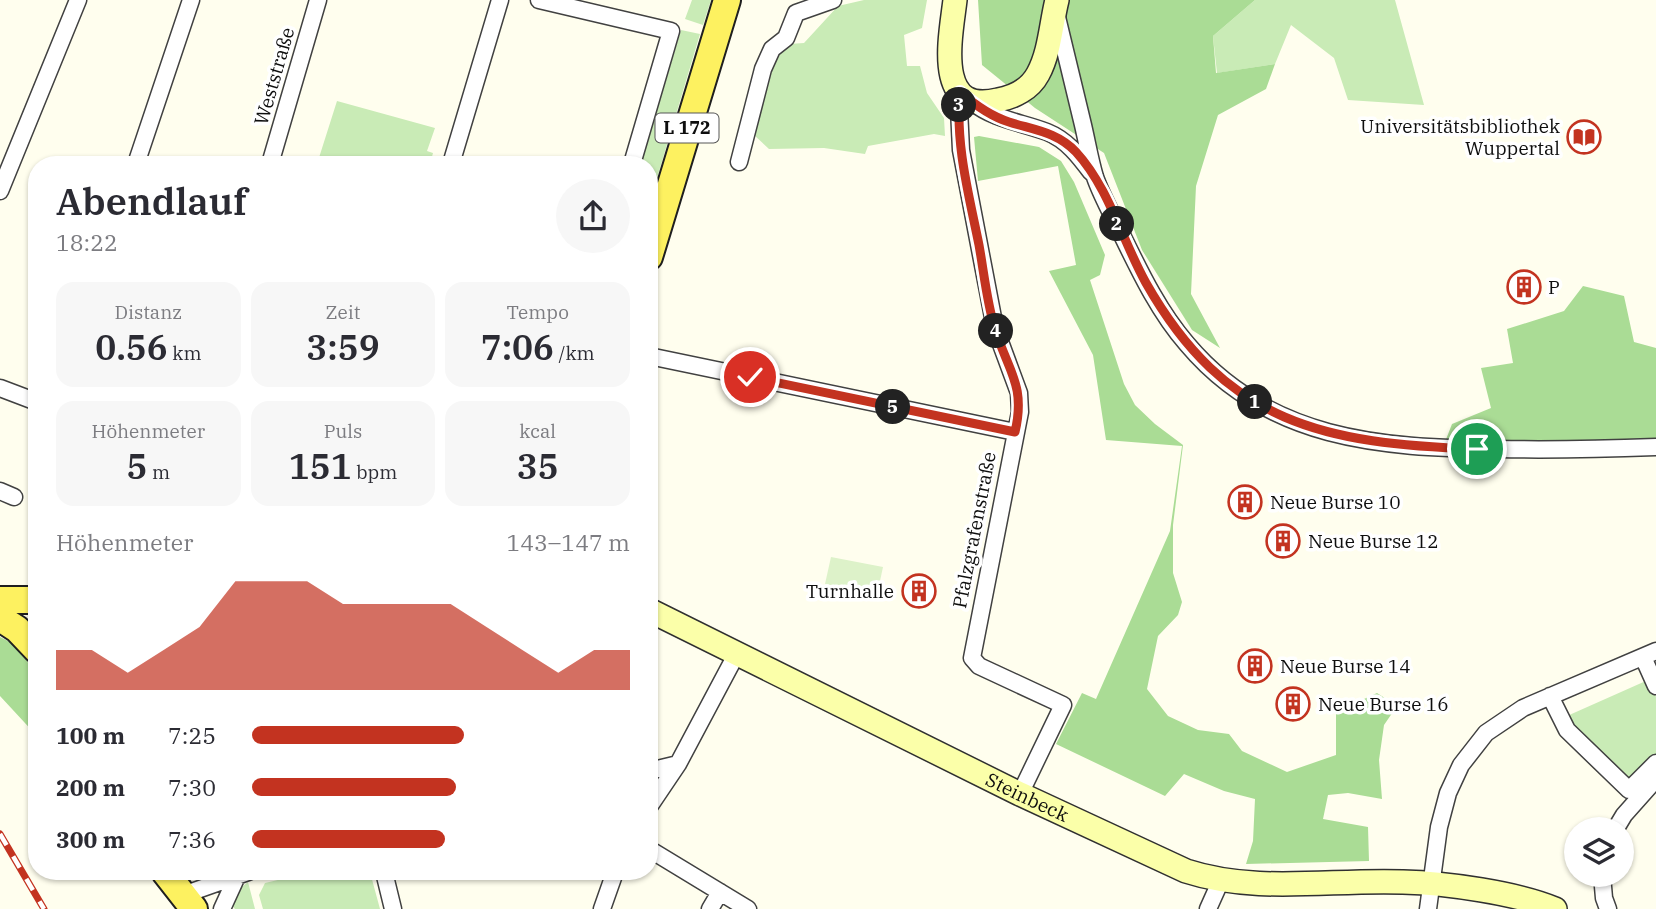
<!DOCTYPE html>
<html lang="de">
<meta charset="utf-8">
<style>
body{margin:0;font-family:"IBM Plex Serif",serif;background:#f7f7f7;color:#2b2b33;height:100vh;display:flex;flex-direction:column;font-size:26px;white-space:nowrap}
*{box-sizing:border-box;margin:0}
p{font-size:23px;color:#7c7c81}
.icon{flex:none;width:38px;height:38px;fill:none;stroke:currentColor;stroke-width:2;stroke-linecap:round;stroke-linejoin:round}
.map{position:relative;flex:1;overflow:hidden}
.details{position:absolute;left:28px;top:156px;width:630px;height:724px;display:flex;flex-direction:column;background:#fff;border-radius:28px;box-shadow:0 2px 5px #0004}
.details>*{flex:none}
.tools{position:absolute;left:1564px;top:817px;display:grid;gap:14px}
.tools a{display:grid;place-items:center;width:70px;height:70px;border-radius:50%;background:#fff;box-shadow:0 2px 5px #0004;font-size:35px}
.pin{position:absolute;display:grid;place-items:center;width:60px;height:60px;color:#fff;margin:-30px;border:4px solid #fff;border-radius:50%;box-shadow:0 2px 7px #0007}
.km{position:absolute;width:35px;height:35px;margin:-18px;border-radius:50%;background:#222;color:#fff;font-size:19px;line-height:35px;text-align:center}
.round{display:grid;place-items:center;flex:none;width:74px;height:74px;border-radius:37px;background:#f7f7f7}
.headline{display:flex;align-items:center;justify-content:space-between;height:119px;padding:0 28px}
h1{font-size:38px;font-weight:600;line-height:52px}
.stats{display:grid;grid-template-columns:repeat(3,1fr);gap:10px;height:119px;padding:7px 28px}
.stats div{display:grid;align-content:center;border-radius:18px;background:#f7f7f7;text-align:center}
.stats b{font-size:35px;font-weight:600}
.stats small{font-size:19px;font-weight:400}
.stats p{font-size:19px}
.chart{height:196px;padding:14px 28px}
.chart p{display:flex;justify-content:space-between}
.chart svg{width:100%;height:126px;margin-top:7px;fill:#c33320;opacity:.7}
ul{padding:0 28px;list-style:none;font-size:23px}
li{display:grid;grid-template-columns:112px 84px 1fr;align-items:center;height:52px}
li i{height:18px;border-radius:9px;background:#c33320}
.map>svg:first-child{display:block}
</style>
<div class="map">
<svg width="1656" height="909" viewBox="0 0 1656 909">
<rect width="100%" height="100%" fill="#fffeee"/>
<path fill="#c9ebb6" d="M692,0H711L703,25L685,19Z
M864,0H927L922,28L904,35L907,66H920L927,93L944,118L945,136L934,134L868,146L865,154L824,148L769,149L754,135L776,56L789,44L804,43L838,6Z
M1255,0H1395L1424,105L1348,100L1334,58L1291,25L1275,64L1217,73L1213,36Z
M681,30L700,34L649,205V164H641Z
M337,101L435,128L427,151L433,153L430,164H317Z
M1648,680L1656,697V756L1634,778L1628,779L1580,737L1567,716Z
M312,872H370L380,909H263L259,895L265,883Z
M248,882L255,909H235L231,904L235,893Z"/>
<path fill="#aadc95" d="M978,0H1255L1213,36L1216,73L1275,64L1266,89L1218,115L1196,186L1191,294L1220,348L1192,330L1142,250L1104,153L1035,108L982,65Z
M979,136L1039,147L1061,161L1074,182L1105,255L1100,275L1090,280L1124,384L1135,405L1155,424L1183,445L1173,525V573L1182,602L1178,615L1158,636L1147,689L1168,716L1198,730L1229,734L1242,751L1287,772L1336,755V712L1377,693L1397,706L1384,725L1379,760L1382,799L1348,793L1328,795L1323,819L1368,827L1369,861L1246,864L1253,841L1255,799L1224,791L1184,774L1165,796L1056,744L1082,693L1096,699L1170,531L1182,446L1106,440L1093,355L1049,271L1076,265L1058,166L978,181L974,137Z
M1583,286L1624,296L1634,342L1656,348V441L1445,442L1452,424L1491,408L1481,368L1513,363L1507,329L1564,311Z
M0,637C41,654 37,700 37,736L0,696Z"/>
<path fill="#ddf2c9" d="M831,557L883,567L877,595L825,584Z"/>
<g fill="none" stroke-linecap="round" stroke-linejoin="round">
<defs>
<path id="minor" d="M539,0L671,31L632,164
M1057,17C1066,53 1074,89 1083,125C1087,142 1090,160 1095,177C1102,197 1113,216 1122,235C1140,272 1159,312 1187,344C1268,440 1380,448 1497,449C1550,450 1603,449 1656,447
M960,92L959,109L961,150L995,328L1019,393L1020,412L972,658L979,666L1063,705L1020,794
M972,102C995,120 1021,122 1047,132C1067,140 1079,156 1091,172
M739,162L763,69L772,49L786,38L796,13L833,0
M136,164L191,0
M270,164L318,0
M451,164L500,0
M0,191L78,0
M649,356L1015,432
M0,388L37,402
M0,491L14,497
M1643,657L1656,686
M1550,696L1567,730L1629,790L1656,763
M649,771L678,764
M649,807L678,764L737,653
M1615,830L1624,815L1656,779
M649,849L748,909
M384,872L393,909
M1602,875L1604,898L1608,909
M183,895L248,872
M222,909L238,874
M602,909L615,872
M710,909L720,892
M1208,909L1221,880
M1428,909L1439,827L1448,793L1461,765L1486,733L1523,708L1656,651"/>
<g id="secondary">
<path d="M955,0C951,35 933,116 998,100C1014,97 1030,89 1038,74C1050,52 1051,24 1057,0"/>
<path id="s1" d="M649,610L1020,794L1186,871C1257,894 1331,879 1403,882C1446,883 1517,893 1555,909"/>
</g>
<path id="primary" d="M649,257L727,0
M0,600H37
M0,618L17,629L37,650
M165,872L194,909"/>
</defs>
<use href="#minor" stroke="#414141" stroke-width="19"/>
<use href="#secondary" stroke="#303030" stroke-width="26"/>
<use href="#primary" stroke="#1f1f1f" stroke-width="30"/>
<use href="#minor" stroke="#fff" stroke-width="16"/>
<use href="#secondary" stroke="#fbffa9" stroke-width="23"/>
<use href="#primary" stroke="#fdf160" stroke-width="26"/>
<defs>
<path id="rail" d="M0,834L44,909"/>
</defs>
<use href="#rail" stroke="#c33320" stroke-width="7"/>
<use href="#rail" stroke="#fff" stroke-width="4.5" stroke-dasharray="13" stroke-linecap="butt"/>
</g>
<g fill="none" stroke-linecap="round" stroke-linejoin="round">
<defs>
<path id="route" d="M750,377L1015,432C1026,385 1008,371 995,329C987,303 984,273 979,245C969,195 955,144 960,92C975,105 990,116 1009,122C1034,130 1057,132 1076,152C1109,188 1122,240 1146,283C1226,424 1325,444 1477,449"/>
</defs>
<use href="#route" stroke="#fff" stroke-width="14"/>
<use href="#route" stroke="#c33320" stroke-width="9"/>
</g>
<defs>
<symbol id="library-ring" viewBox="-11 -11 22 22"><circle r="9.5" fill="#fff" stroke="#c33320" stroke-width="1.5"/><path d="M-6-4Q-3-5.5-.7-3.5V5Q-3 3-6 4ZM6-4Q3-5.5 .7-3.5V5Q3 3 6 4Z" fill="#c33320"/></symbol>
<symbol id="building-ring" viewBox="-11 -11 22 22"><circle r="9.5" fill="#fff" stroke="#c33320" stroke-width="1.5"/><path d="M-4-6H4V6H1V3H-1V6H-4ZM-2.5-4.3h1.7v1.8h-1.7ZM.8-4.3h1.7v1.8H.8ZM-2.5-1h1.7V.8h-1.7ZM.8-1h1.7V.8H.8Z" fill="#c33320"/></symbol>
</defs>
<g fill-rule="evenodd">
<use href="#library-ring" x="1565" y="118" width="38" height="38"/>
<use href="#building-ring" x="1505" y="268" width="38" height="38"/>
<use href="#building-ring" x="1226" y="483" width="38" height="38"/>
<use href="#building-ring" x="1264" y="522" width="38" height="38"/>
<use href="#building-ring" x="900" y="572" width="38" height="38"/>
<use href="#building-ring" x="1236" y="647" width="38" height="38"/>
<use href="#building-ring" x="1274" y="685" width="38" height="38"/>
</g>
<g text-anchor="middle" stroke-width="7" stroke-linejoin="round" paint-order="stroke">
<rect fill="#fff" stroke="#565656" stroke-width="2" x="655.5" y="113.5" width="63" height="29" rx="5"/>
<g font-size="18" font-weight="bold" fill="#0e0e0e">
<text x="687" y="134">L 172</text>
</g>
<g font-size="19" fill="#0e0e0e" stroke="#fff">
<text transform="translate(274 76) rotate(-74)" y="7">Weststraße</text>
<text transform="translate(974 530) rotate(-79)" y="7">Pfalzgrafenstraße</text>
<text dy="7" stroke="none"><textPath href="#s1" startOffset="422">Steinbeck</textPath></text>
</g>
<g font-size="19" fill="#0e0e0e" stroke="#fff" text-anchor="start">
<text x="1560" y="133" text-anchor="end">Universitätsbibliothek<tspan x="1560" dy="22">Wuppertal</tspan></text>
<text x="1548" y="294">P</text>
<text x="1270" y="509">Neue Burse 10</text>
<text x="1308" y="548">Neue Burse 12</text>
<text x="894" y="598" text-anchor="end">Turnhalle</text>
<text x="1280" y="673">Neue Burse 14</text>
<text x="1318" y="711">Neue Burse 16</text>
</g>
</g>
</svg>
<div class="tools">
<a><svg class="icon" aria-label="layers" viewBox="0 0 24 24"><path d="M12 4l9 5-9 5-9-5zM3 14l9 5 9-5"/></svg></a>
</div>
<div class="pin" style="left:1477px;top:449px;background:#1e9e55"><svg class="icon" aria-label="arrive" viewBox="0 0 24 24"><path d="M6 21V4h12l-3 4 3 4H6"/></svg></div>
<div class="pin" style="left:750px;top:377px;background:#d93025"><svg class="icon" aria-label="check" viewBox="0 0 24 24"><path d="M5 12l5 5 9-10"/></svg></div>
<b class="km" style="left:1255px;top:402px">1</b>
<b class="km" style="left:1117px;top:224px">2</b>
<b class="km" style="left:959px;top:105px">3</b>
<b class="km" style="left:996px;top:331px">4</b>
<b class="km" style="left:893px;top:407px">5</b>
<section class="details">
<div class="headline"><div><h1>Abendlauf</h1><p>18:22</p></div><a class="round"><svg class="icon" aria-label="share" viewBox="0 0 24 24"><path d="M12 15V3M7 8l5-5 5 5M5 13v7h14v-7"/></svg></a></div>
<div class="stats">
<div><p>Distanz</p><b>0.56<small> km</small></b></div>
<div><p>Zeit</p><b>3:59</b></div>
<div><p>Tempo</p><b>7:06<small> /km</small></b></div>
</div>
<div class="stats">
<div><p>Höhenmeter</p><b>5<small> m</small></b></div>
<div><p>Puls</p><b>151<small> bpm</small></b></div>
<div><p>kcal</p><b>35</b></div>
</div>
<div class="chart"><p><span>Höhenmeter</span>143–147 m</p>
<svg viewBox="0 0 160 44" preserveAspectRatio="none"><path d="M0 44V30L10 30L20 38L30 30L40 22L50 6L60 6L70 6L80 14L90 14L100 14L110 14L120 22L130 30L140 38L150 30L160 30V44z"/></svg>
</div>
<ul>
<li><b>100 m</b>7:25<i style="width:56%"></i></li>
<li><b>200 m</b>7:30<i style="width:54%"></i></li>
<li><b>300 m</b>7:36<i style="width:51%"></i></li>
</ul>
</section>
</div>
